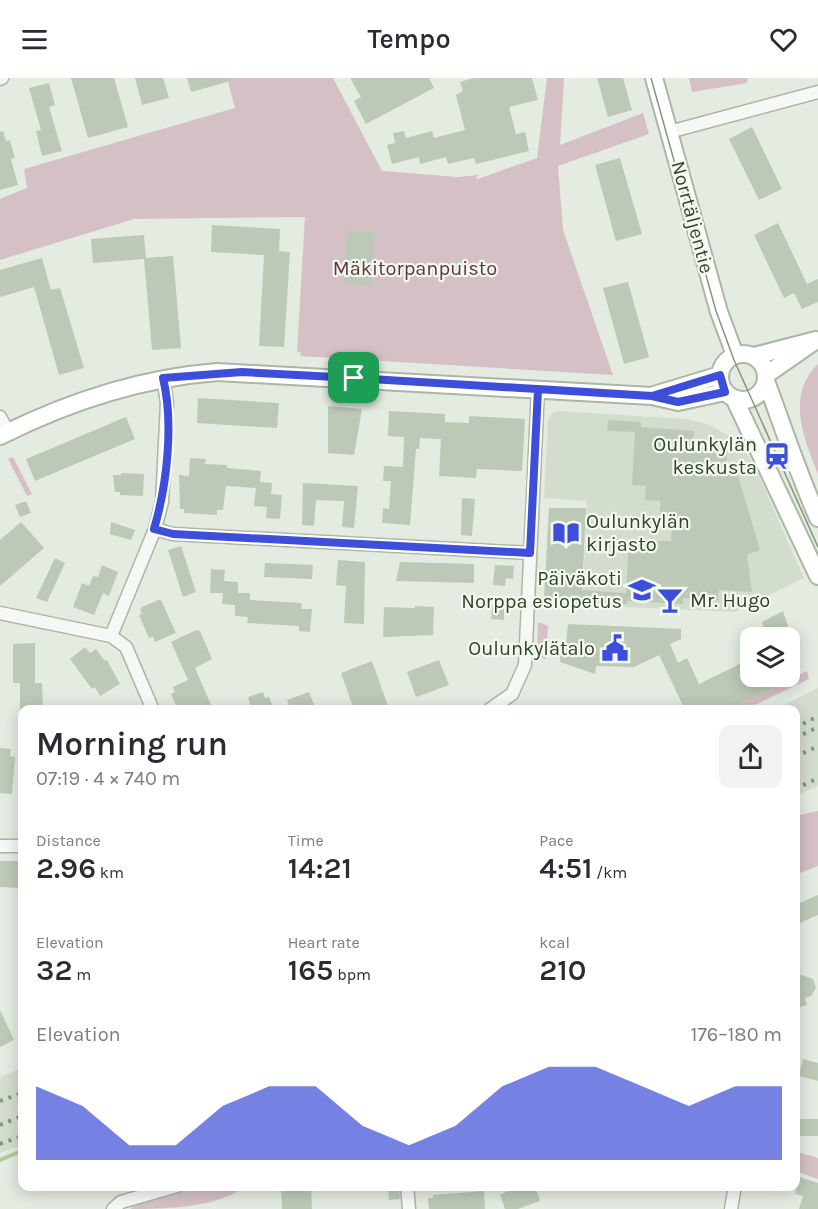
<!DOCTYPE html>
<meta charset="utf-8">
<style>
body{margin:0;font-family:Karla,sans-serif;background:#f2f2f3;color:#2b2b33;height:100vh;display:flex;flex-direction:column;font-size:22px;white-space:nowrap}
*{box-sizing:border-box;margin:0}
p{font-size:20px;color:#7c7c81}
.icon{flex:none;width:33px;height:33px;fill:none;stroke:currentColor;stroke-width:2;stroke-linecap:round;stroke-linejoin:round}
.map{position:relative;flex:1;overflow:hidden}
.sheet{position:absolute;left:18px;top:627px;width:782px;height:486px;display:flex;flex-direction:column;background:#fff;border-radius:12px;box-shadow:0 3px 15px #0003}
.sheet>*{flex:none}
.buttons{position:absolute;left:740px;top:549px;display:grid;gap:12px}
.buttons a{display:grid;place-items:center;width:60px;height:60px;border-radius:12px;background:#fff;box-shadow:0 3px 15px #0003;font-size:30px}
.pin{position:absolute;display:grid;place-items:center;width:51px;height:51px;color:#fff;margin:-26px;border-radius:12px;box-shadow:0 3px 9px #0006}
.round{display:grid;place-items:center;flex:none;width:63px;height:63px;border-radius:12px;background:#f2f2f3}
.headline{display:flex;align-items:center;justify-content:space-between;height:102px;padding:0 18px}
h1{font-size:33px;font-weight:600;line-height:45px}
.figures{display:grid;grid-template-columns:repeat(3,1fr);gap:9px;height:102px;padding:6px 18px}
.figures div{display:grid;align-content:center}
.figures b{font-size:30px;font-weight:600}
.figures small{font-size:16px;font-weight:400}
.figures p{font-size:16px}
.chart{height:168px;padding:12px 18px}
.chart p{display:flex;justify-content:space-between}
.chart svg{width:100%;height:108px;margin-top:6px;fill:#3c4eda;opacity:.7}
header{display:flex;justify-content:space-between;align-items:center;height:78px;padding:0 18px;background:#fff;font-size:27px;font-weight:600}
.map>svg:first-child{display:block}
</style>
<header><svg class="icon" aria-label="menu" viewBox="0 0 24 24"><path d="M4 6h16M4 12h16M4 18h16"/></svg>Tempo<svg class="icon" aria-label="heart" viewBox="0 0 24 24"><path d="M12 20l-8-8c-3-5 5-10 8-4 3-6 11-1 8 4z"/></svg></header>
<div class="map">
<svg width="818" height="1131" viewBox="0 0 818 1131">
<rect width="100%" height="100%" fill="#e4ebe1"/>
<path fill="#d3ddce" d="M559,333L685,341L707,346L726,356L743,371L753,385L804,500L735,534L582,527L587,423L544,420L548,342L553,334Z
M818,610V708L795,718V632L775,631Z
M22,990V1067L0,1075V999Z"/>
<path fill="#d5c1c5" d="M227,0H333L382,93L458,99L479,97L475,100L478,101L537,80L547,0H564L560,67L643,35L649,56L558,88L563,152L613,297L300,278L301,274H297L305,139L134,141L0,182V121L27,110L24,91L235,30Z
M689,0H748L747,5L692,14Z
M818,286V396C803,359 786,317 818,286Z
M13,379L32,416L27,418L8,381Z
M538,544L548,548L546,581L537,579Z
M807,593L809,601L746,631L728,632Z
M818,733V788L795,797V738Z
M795,1073L818,1080V1101L795,1093Z
M193,1109H238L237,1114C207,1130 164,1131 131,1131L134,1124Z"/>
<g fill="none" stroke-linecap="round" stroke-linejoin="round">
<path stroke="#b1ce99" stroke-width="4" d="M0,1082L22,1073"/>
</g>
<path fill="#bdc9b7" d="M71,0H114L128,49L88,60Z
M135,0H163L169,20L142,27Z
M187,0H231V3L191,14Z
M350,0H429L434,10L366,46L354,23L361,19Z
M474,0H532L538,22L509,29L516,56L525,54L529,73L476,86L474,80L448,86L446,79L420,86L419,79L392,86L387,67L395,65L393,55L404,53L406,60L432,53L434,60L465,52L456,17L463,13L460,4Z
M597,0H623L632,32L608,39Z
M49,5L55,27L49,29L62,73L42,78L36,53L41,52L29,10Z
M752,49L782,111L759,122L729,61Z
M3,53L6,63L10,62L15,80L11,81L18,107L0,112V54Z
M620,80L642,156L616,163L595,87Z
M778,145L807,206L818,201V224L802,231L794,215L784,220L754,157Z
M212,147L280,151L279,173L290,174L284,269L259,268L264,177L211,174Z
M347,153L375,154L372,207L344,206Z
M144,157L146,180L173,178L181,270L152,272L144,181L93,185L91,161Z
M42,180L51,212L60,210L84,290L59,297L34,209L0,219V192Z
M628,204L649,279L624,286L603,210Z
M198,320L279,325L277,350L197,345Z
M328,328L362,331L354,377L328,375Z
M389,333L445,336V344L469,345V338L525,341L522,393L477,391L476,400L439,398L441,361L420,360L419,371H416L410,447L382,445L383,430L389,431L391,403H383L384,388L403,389L404,359L388,358Z
M126,339L135,361L35,403L26,381Z
M608,342L641,344V349L694,353L693,368L727,373L726,386L736,391L760,472L747,477L752,514L719,512L718,523L683,520V526L627,523V526L582,523V526L544,521L549,430H586L582,512L626,515L629,463H671L672,439L660,437V423L645,422L646,408L632,407L635,354L607,353Z
M190,380L206,381L205,386L227,387V390L261,393L260,404L272,405L271,416L282,417L280,441L266,440L267,429L254,428L256,410L226,408L223,432H217V437L184,435V431H180L179,397L189,398Z
M121,395L144,396L143,418L120,417V414H115L113,397H121Z
M303,405L358,408L354,450L342,449L344,423L316,422L314,448L302,447Z
M462,420L475,421L472,458L461,457Z
M26,423L31,435L20,439L15,427Z
M21,444L44,470L0,508V462Z
M111,444L135,452L131,462L110,456Z
M181,468L196,514L183,519L168,472Z
M55,480L65,485L47,524L36,520Z
M338,482L365,484L364,546L344,545L346,508L336,507Z
M400,484L474,486V505L396,503Z
M265,485L313,487L312,501L264,499Z
M102,487L118,494L109,518L103,515L94,537L73,529L82,505L89,508L93,498L98,499Z
M495,487L514,488L513,501L506,500L505,508L493,507Z
M211,491L225,492L224,503L238,504V515H250V522L302,525L301,531H312L310,554L299,553V548L247,545L248,539L235,538V527L222,526L223,515H210Z
M158,522H161L176,555L155,564L153,558L149,560L139,537L142,536L140,530Z
M415,528L434,529L433,557L383,559L384,529L415,530Z
M492,528H504V542L491,541Z
M783,533L792,560H767L762,544Z
M568,546L681,551V561L670,566L678,585L687,580L699,606L750,581V598H797L728,632H685L659,577L634,589L596,588L595,596L560,584L561,566H566Z
M196,552L200,553L212,581L195,590L211,627L209,628L210,632H178L171,616L175,614L173,609L188,602L171,564Z
M35,565V605H42L43,632H20V605H13V566Z
M85,569L90,575L96,571L105,583L107,582L120,606L100,618L95,609L92,611L70,581Z
M439,582L449,607L416,619L407,594Z
M372,583L388,628L379,632H354L341,595Z
M263,614L265,620L269,619L273,629L252,632L248,619Z
M309,614L316,632H291L287,622Z
M0,670L11,671L10,678L15,679L12,716L0,715Z
M0,783H22V810L0,809Z
M818,817V837L795,847V827Z
M799,896L813,901L816,910L811,918L805,920L807,927L795,930V897Z
M0,932L14,962L0,969Z
M803,981L818,985V1003L799,998Z
M795,1041H818V1058H795Z
M800,1099L818,1105V1131H799L803,1118L795,1116Z
M281,1108H311L312,1131H282Z
M388,1108H399L400,1121L389,1122Z
M517,1108H535L540,1123L518,1131H505L500,1117Z
M484,1113L485,1131H429L428,1120H433V1117Z"/>
<g fill="none" stroke-linecap="round" stroke-linejoin="round">
<defs>
<path id="street" d="M0,1L2,0
M669,54L818,14
M0,339L8,354
M155,451L173,456L530,475
M0,535L111,558L126,569L153,632
M111,558L155,451L162,424L167,325L163,300
M489,632L512,616L525,587L538,311
M0,768H22
M407,1108L409,1131
M113,1131L121,1124L177,1108
M731,1131L735,1108"/>
<path id="secondary" d="M654,0L719,234L735,277
M720 299a23 23 0 1 1 46 0a23 23 0 1 1-46 0Z
M754,278L816,262
M766,297L812,265
M766,303C783,349 798,395 818,440
M654,317L720,297
M734,320L818,498
M0,358C68,324 141,300 217,294L652,318L678,324L725,314"/>
</defs>
<use href="#street" stroke="#abb6a5" stroke-width="15"/>
<use href="#secondary" stroke="#abb6a5" stroke-width="20"/>
<use href="#street" stroke="#f5f8f4" stroke-width="12"/>
<use href="#secondary" stroke="#fff" stroke-width="16"/>
<path stroke="#839679" stroke-width="1.5" d="M651,0L716,233L734,282L818,469"/>
<path stroke="#839679" stroke-width="4" stroke-dasharray="3 6" stroke-linecap="butt" d="M795,650L818,638
M795,660L818,649
M795,679L818,668
M795,711L818,700
M0,1023L22,1015
M0,1047L22,1038
M0,1066L22,1058"/>
</g>
<g fill="none" stroke-linecap="round" stroke-linejoin="round">
<defs>
<path id="route" d="M354,300L242,294L163,300C174,345 167,407 154,451L173,456L530,475L538,311L652,318L678,324L725,314L720,297L652,318L354,300"/>
</defs>
<use href="#route" stroke="#fff" stroke-width="12"/>
<use href="#route" stroke="#3c4eda" stroke-width="8"/>
</g>
<defs>
<symbol id="station-bare" viewBox="-9 -9 18 18"><path d="M-3-6H3Q5-6 5-4V2Q5 4 3 4L4.5 6H3L1.5 4h-3L-3 6H-4.5L-3 4Q-5 4-5 2V-4Q-5-6-3-6ZM-3.5-4v3h7v-3ZM-3.5 1v1.5H-2V1ZM2 1v1.5H3.5V1Z" fill="#3c4eda" stroke="#f3f8f1" stroke-width="2.5" paint-order="stroke"/></symbol>
<symbol id="library-bare" viewBox="-9 -9 18 18"><path d="M-6-4Q-3-5.5-.7-3.5V5Q-3 3-6 4ZM6-4Q3-5.5 .7-3.5V5Q3 3 6 4Z" fill="#3c4eda" stroke="#f3f8f1" stroke-width="2.5" paint-order="stroke"/></symbol>
<symbol id="school-bare" viewBox="-9 -9 18 18"><path d="M0-5L7-2L0 1L-7-2ZM-4 1L0 2.5L4 1V4Q0 6-4 4Z" fill="#3c4eda" stroke="#f3f8f1" stroke-width="2.5" paint-order="stroke"/></symbol>
<symbol id="bar-bare" viewBox="-9 -9 18 18"><path d="M-6-5H6L.8 .8V4.5H3.5V6h-7V4.5H-.8V.8Z" fill="#3c4eda" stroke="#f3f8f1" stroke-width="2.5" paint-order="stroke"/></symbol>
<symbol id="civic-bare" viewBox="-9 -9 18 18"><path d="M-.6-6.5H3V-4.5H.6V-3L4-1V1h2V6H-6V1h2V-1L-.6-3ZM-1.2 2.5V6h2.4V2.5Z" fill="#3c4eda" stroke="#f3f8f1" stroke-width="2.5" paint-order="stroke"/></symbol>
</defs>
<g fill-rule="evenodd">
<use href="#station-bare" x="758" y="359" width="38" height="38"/>
<use href="#library-bare" x="547" y="436" width="38" height="38"/>
<use href="#school-bare" x="623" y="493" width="38" height="38"/>
<use href="#bar-bare" x="651" y="503" width="38" height="38"/>
<use href="#civic-bare" x="596" y="551" width="38" height="38"/>
</g>
<g text-anchor="middle" stroke-width="4.5" stroke-linejoin="round" paint-order="stroke">
<g font-size="20" fill="#314427" stroke="#f3f8f1">
<text transform="translate(693 139) rotate(75)" y="7">Norrtäljentie</text>
</g>
<g font-size="20" fill="#61343b" stroke="#f3f8f1">
<text x="415" y="197">Mäkitorpanpuisto</text>
</g>
<g font-size="20" fill="#314427" stroke="#f3f8f1" text-anchor="end">
<text x="757" y="373">Oulunkylän<tspan x="757" dy="23">keskusta</tspan></text>
<text x="586" y="450" text-anchor="start">Oulunkylän<tspan x="586" dy="23">kirjasto</tspan></text>
<text x="622" y="507">Päiväkoti<tspan x="622" dy="23">Norppa esiopetus</tspan></text>
<text x="690" y="529" text-anchor="start">Mr. Hugo</text>
<text x="595" y="577">Oulunkylätalo</text>
</g>
</g>
</svg>
<div class="buttons">
<a><svg class="icon" aria-label="layers" viewBox="0 0 24 24"><path d="M12 4l9 5-9 5-9-5zM3 14l9 5 9-5"/></svg></a>
</div>
<div class="pin" style="left:354px;top:300px;background:#1e9e55"><svg class="icon" aria-label="arrive" viewBox="0 0 24 24"><path d="M6 21V4h12l-3 4 3 4H6"/></svg></div>
<section class="sheet">
<div class="headline"><div><h1>Morning run</h1><p>07:19 · 4 × 740 m</p></div><a class="round"><svg class="icon" aria-label="share" viewBox="0 0 24 24"><path d="M12 15V3M7 8l5-5 5 5M5 13v7h14v-7"/></svg></a></div>
<div class="figures">
<div><p>Distance</p><b>2.96<small> km</small></b></div>
<div><p>Time</p><b>14:21</b></div>
<div><p>Pace</p><b>4:51<small> /km</small></b></div>
</div>
<div class="figures">
<div><p>Elevation</p><b>32<small> m</small></b></div>
<div><p>Heart rate</p><b>165<small> bpm</small></b></div>
<div><p>kcal</p><b>210</b></div>
</div>
<div class="chart"><p><span>Elevation</span>176–180 m</p>
<svg viewBox="0 0 160 44" preserveAspectRatio="none"><path d="M0 44V14L10 22L20 38L30 38L40 22L50 14L60 14L70 30L80 38L90 30L100 14L110 6L120 6L130 14L140 22L150 14L160 14V44z"/></svg>
</div>
</section>
</div>
